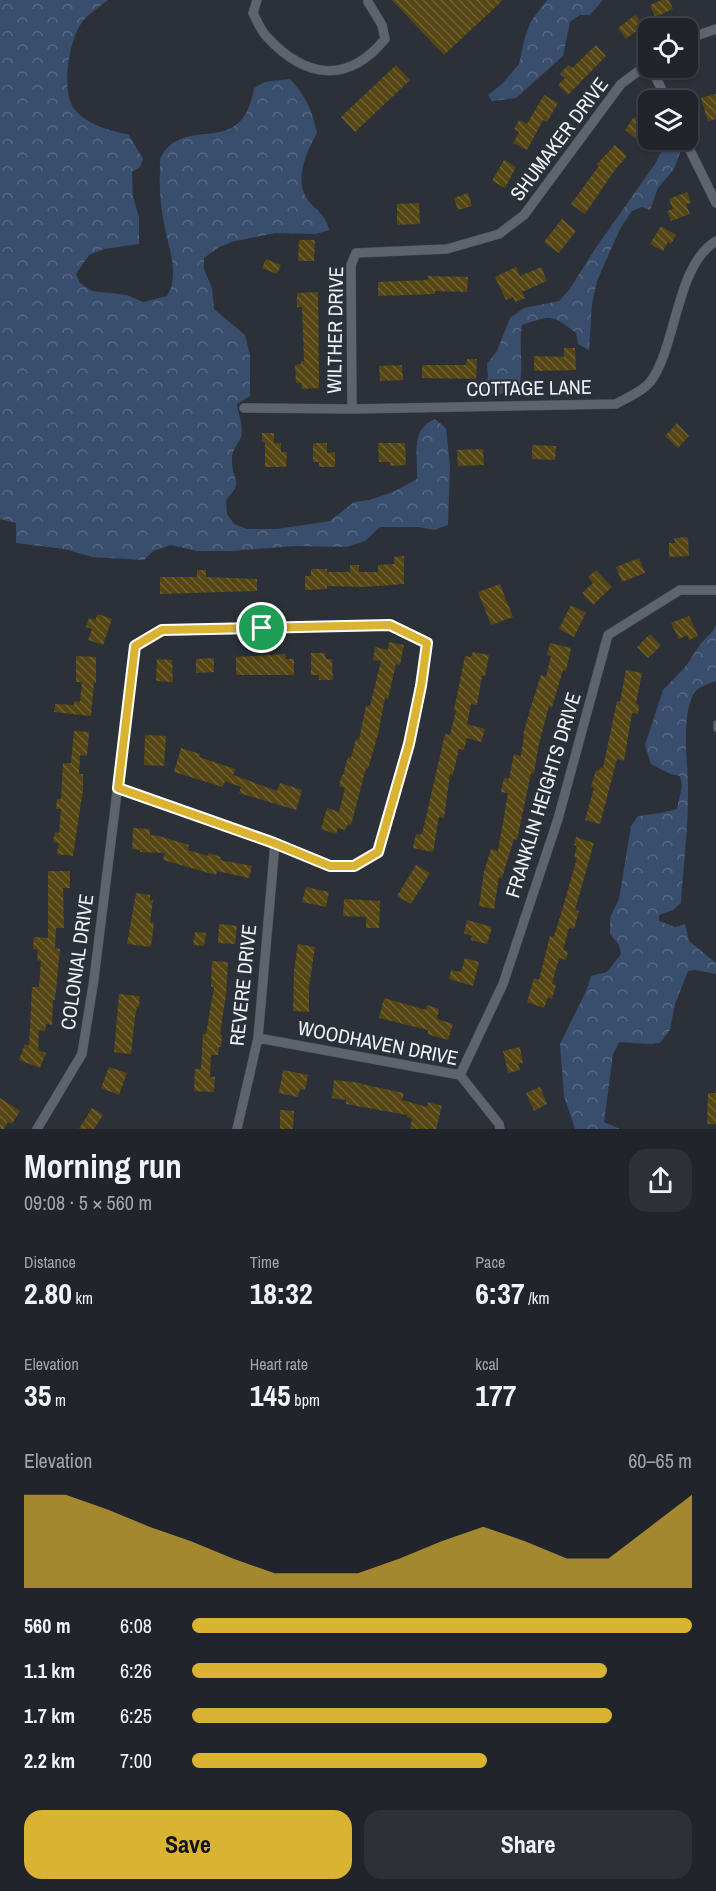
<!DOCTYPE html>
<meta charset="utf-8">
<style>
body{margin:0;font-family:"Archivo Narrow",sans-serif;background:#2d3137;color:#f1f3f6;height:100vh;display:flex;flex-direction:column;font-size:22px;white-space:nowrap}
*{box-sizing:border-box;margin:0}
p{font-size:20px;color:#a2a5a9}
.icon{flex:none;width:33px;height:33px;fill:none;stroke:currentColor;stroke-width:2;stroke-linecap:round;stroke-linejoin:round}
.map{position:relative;height:1129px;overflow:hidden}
.sheet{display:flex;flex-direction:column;background:#21252b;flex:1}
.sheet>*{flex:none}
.buttons{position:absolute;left:638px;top:18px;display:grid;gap:12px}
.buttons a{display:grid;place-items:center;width:60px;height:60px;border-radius:12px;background:#21252b;box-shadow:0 2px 4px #0004,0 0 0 2px #3e4247;font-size:30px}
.pin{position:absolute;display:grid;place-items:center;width:51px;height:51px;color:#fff;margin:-26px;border:3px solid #fff;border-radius:50%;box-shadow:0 2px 6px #0007}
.round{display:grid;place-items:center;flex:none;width:63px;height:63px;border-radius:18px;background:#2d3137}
.overview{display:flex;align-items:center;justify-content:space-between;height:102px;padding:0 24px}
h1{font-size:33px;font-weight:800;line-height:45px}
.metrics{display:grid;grid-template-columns:repeat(3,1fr);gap:9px;height:102px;padding:6px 24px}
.metrics div{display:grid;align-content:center}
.metrics b{font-size:30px;font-weight:800}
.metrics small{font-size:16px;font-weight:400}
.metrics p{font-size:16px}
.chart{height:168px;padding:12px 24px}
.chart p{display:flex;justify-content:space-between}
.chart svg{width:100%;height:108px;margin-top:6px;fill:#dab333;opacity:.7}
.action{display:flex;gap:12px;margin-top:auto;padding:12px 24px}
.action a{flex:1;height:69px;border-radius:18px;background:#dab333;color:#111;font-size:24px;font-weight:800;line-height:69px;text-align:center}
.action a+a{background:#2d3137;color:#f1f3f6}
ul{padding:0 24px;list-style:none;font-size:20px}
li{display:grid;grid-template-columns:96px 72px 1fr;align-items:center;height:45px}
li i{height:15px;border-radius:8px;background:#dab333}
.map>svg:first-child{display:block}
</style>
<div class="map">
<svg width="716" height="1129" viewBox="0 0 716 1129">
<defs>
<pattern id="forest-crowns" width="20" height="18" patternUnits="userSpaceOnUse" patternTransform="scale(1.5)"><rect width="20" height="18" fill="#394d6d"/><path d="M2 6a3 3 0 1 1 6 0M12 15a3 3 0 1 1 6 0" fill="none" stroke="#566783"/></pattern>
<pattern id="building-back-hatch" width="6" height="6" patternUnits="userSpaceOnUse" patternTransform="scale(1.5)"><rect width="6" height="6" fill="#564613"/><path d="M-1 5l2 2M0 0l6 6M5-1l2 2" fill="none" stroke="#6f6136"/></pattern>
</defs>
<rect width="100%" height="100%" fill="#2c3139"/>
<path fill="url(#forest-crowns)" d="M0,0H108C100,7 89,13 83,21C69,38 60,92 75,110C89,126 110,130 129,135L143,159L140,167L132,172L133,196L139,218V244L104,249L89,255L76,274L80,283L92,291L127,295L143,302L167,296C169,292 172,287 172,283C176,266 168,245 165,228C161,210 159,192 160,173C160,167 159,160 162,155C188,114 242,160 254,88L265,82L290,79C306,97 312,109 317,133C307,151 293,181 308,200C317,212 325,213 329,230L316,234L276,233L235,241L219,247L204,258V269L212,288L214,309L245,335L250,355V396L237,404C238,414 244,427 241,437C238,446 231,449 232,462C233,483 244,481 226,500L227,514L234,524L247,529H277L330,521L354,502L369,500L393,492L417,479C418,456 410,429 435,419L446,428L450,466L448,525L434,530L419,527H380L365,541L347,547L295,546L231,551H197L171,545L153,551L144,560L92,557L64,549L16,543V523L0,519Z
M547,0H603L590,15H580L570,22L563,56L516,98L492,101L488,95L503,83L519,64L525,37L531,21Z
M674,142L681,150L674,169L658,188L650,210L642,207L632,211L620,229L597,281L592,304L589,350L578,344L576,333C551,314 552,315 522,325C518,347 525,368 518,390L500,394H481L476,390L488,378L487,364L497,351L510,318L524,308L559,301L569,290L595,249L655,164L662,150Z
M716,625V681C708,684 697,687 693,695C680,723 689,766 688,796C688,832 683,868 681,903L673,910L659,915V921L675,927L685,924L689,941L716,963V974L695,970L688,971L675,1004L670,1030L660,1043L646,1044L619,1042L613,1054L604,1122L620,1129H575L564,1096L560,1044L587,989L591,976L607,972L621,954L619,945L610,934V918L619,899L631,826L638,816L661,813L677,809L682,786L680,776L670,774L651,764L645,745L663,690L686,666L701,643L713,631Z"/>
<path fill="url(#building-back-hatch)" d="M392,0H503L444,55Z
M662,0H669L673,9L655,17L650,5Z
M635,15L644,25L626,39L618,28Z
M596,45L606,56L568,95L558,85L565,78L560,74L568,65L572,68Z
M396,65L410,80L355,132L341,117Z
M716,94V119L708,121L701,98Z
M544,95L558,103L547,122L543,120L527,150L513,143L519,132L514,129L519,120L527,124Z
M634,117L647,127L638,140L625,130Z
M615,145L627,156L614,171L585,214L571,204L599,166L597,164Z
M504,160L516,167L505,188L492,181Z
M687,192L691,203L686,204L690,214L671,221L667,211L673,209L669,199Z
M468,193L472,206L458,210L454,198Z
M419,203L420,224L397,225V204Z
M562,219L576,231L559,253L544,242Z
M661,226L676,235L671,244L668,242L663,251L650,244Z
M299,240H315L314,261H298Z
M266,259L281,265L277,274L262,268Z
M516,267L520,276L541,267L547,281L522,292L525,298L515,302L513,297L506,300L495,277Z
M428,276L468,277L467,292L435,291V294L378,296V282L428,280Z
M318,292L319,388L302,389V383H296L295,365L301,364V361H304L302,307H297V293Z
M564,348H575L576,370L534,371V356L564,357Z
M467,359H477L476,379L422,378V365H466Z
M402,365L403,380L380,381L379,366Z
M677,423L689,436L678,448L665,436Z
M262,433H274V443H281V452H287L286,467H265V442H262Z
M313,443H327V453L335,452V467H319V462H313Z
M378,443H405L406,465L390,466V462H379Z
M532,445L556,446L555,460L532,459Z
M483,449L484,465L458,466L457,450Z
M688,537L689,556L669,557V543H675L674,538Z
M404,556V584L364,587L327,586V589L305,590V576H311V569H327V572H350V565H359V572H378V565L394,564V557Z
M639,558L645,573L622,582L616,567Z
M197,570H206V577L257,579V591L160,594V577H197Z
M596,570L612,587L593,605L582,593L593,583L588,577Z
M500,584L513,617L491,625L478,592Z
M571,605L586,613L574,637L559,629Z
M98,614L112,619L103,645L88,640L92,629L86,627L89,618L95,620Z
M689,616L698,636L689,640L687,635L679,639L671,623Z
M650,634L661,646L648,658L637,647Z
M389,642L404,645L400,665L396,664L388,699L385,698L378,734L368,769L366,768L351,825L348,824L345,830L338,828L336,834L321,829L327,808L339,812L345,788L339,786L342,775H343L348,757L351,758L356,739L359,740L366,706H370L381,661L373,660L375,647L388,650Z
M550,643L571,648L566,671L563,670L552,707L549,706L538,748L534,774L531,773L517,840L514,839L502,878L499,877L494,909L479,906L484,872L491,849L498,851L508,793L501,792L504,778L509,779L514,754L521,756L524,735H523L530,710L541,675L546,677L551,656L547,655Z
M473,652L489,655L485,676H482L477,705L471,704L467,724L485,729L481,742L467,738L464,750L459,749L453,775L450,774L444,818L439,817L433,852L413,848L416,834L421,835L423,830L445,734L450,735L456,710H454L465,656L471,657Z
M311,653H325L326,659H332L333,680H319V675H311Z
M285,654L286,659H294V675H236V657Z
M76,656L96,657V683H94L91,716L54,712L55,704L74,705V701L80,702L82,682H76Z
M214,658V672L196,673V659Z
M157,659L172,660L173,682L156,681Z
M626,670L642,673L636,704L639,705L638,714L632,713L624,761L617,759L600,824L585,820L594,788L591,787L596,770L599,771L601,767L603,768L617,701L620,702Z
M74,731L89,732L87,756L80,755L79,774H83V789L73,856L57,854L59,843L53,842L55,832L59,833L61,809H56L57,799H61L63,763H71Z
M145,735L166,736L164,766L144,765Z
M181,748L200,754L199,757L235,769L233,775L277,791L280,783L302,790L296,810L239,793L241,787L225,781L223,787L174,772Z
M133,828L150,829V835L159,836L189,845L188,850L208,856L209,853L221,857L220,860L252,866L249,878L217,871L216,875L163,860L165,853L140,852V850L132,849Z
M576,837L594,843L575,910L579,911L574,929L569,928L563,950L568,951L566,960L559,958L552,984L556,985L552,999L548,997L544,1008L527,1002L534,978L539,980L550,936L554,937L563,907L577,858L574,857L577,846L574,845Z
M416,865L430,873L411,904L397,896Z
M48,871H70V888H63L64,928H56L55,948L60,949L55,1000H53L52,1025L46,1024L45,1031L39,1030L38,1050L46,1053L40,1068L19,1060L25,1044L29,1046L32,987H39L41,961L37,960L38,950L33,949L34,937L48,938Z
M306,887L329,892L326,907L302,902Z
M136,893L150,895V900H153L150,922L154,923L151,947L127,944Z
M344,899L380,901L379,928H366V917L343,916Z
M467,920L492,927L487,944L471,940L472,936L464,933Z
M219,924L237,926L235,944L218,943Z
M195,932L206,933L204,946L193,945Z
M298,944L315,947L309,987V1012L293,1011L294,970Z
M465,958L479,962L473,986L449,979L451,970L461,972Z
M212,961L228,962L226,995L220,1034L222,1035L221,1047H219L218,1055H211L210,1077H215L214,1092L194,1091L195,1069H201L203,1034H206L214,987H211Z
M119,994L140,996L139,1007H137L135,1017L131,1054L114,1052Z
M384,998L426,1010L427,1005L439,1009L437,1019L453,1024L448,1040L427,1034L428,1030L379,1018Z
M520,1047L523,1063L518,1064L520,1070L508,1073L503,1051Z
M109,1067L127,1073L119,1095L101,1088Z
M283,1070L308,1075L305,1090L300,1089L298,1097L279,1093Z
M334,1080L362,1083L361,1084L404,1093L402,1100L427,1107L428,1102L442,1106L436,1129H410L412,1119L407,1117V1115L346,1104V1100L332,1098Z
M540,1087L547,1104L534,1111L526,1093Z
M708,1093H716V1124H707Z
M0,1098L20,1111L12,1124L8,1122L4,1129H0Z
M92,1108L103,1115L94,1129H79Z
M280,1110L294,1111L293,1129H280Z"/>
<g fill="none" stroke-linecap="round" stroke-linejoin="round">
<defs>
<path id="service" d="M716,723V729"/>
<path id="minor" d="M257,0L253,13C257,21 261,31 267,37C306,79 348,84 385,39L382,25L368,2V0
M687,39L716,29
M651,68L667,100
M685,140L716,203
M244,408L352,409L616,404C628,397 646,390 653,378C677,340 677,265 716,241
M352,409L351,265L356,253L447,249L499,234L524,215L621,84L648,64
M258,1038L460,1075L499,1124L500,1129
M460,1075L503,984L558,819L608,635L680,590H716
M37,1129L82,1054L94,979L135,646L162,630L390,625L427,643L421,686L409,744L378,852L354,866H330L275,843L118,788
M237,1129L258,1038L275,843"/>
</defs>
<use href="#service" stroke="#494d55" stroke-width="6"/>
<use href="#minor" stroke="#494d55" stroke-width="10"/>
<use href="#service" stroke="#5e646e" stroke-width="4.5"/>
<use href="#minor" stroke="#5e646e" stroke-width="9"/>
</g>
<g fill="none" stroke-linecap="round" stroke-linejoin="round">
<defs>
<path id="route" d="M390,625L427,643L421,686L409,744L378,852L354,866H330L274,843L118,788L135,646L162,630Z"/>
</defs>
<use href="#route" stroke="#fff" stroke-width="12"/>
<use href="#route" stroke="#dab333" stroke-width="8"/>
</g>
<g text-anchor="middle" stroke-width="4.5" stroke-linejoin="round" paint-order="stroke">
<g font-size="20" fill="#eff3f8" stroke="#2c3139">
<text transform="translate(559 139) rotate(-53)" y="7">SHUMAKER DRIVE</text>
<text transform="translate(335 330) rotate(-89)" y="7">WILTHER DRIVE</text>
<text transform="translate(529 388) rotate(-1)" y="7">COTTAGE LANE</text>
<text transform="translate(543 795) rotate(-73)" y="7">FRANKLIN HEIGHTS DRIVE</text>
<text transform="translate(77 962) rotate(-82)" y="7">COLONIAL DRIVE</text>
<text transform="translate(243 985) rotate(-84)" y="7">REVERE DRIVE</text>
<text transform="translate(378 1043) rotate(11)" y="7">WOODHAVEN DRIVE</text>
</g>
</g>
</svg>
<div class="buttons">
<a><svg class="icon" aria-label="locate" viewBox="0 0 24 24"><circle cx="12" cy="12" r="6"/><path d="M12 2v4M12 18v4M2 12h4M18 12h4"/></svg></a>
<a><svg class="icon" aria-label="layers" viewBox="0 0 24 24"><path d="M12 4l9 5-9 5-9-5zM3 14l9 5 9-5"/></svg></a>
</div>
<div class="pin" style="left:262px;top:628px;background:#1e9e55"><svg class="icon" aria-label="arrive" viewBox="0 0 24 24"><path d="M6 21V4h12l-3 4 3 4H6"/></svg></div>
</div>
<section class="sheet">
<div class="overview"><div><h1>Morning run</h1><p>09:08 · 5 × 560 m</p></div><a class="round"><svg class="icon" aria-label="share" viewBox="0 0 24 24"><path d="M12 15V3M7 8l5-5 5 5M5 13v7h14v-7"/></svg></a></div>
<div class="metrics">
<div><p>Distance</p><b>2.80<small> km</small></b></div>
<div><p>Time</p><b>18:32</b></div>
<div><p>Pace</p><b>6:37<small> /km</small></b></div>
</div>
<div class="metrics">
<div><p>Elevation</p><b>35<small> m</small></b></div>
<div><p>Heart rate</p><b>145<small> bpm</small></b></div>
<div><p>kcal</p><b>177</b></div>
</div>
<div class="chart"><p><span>Elevation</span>60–65 m</p>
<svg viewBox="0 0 160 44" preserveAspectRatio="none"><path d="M0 44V6L10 6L20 12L30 19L40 25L50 32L60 38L70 38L80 38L90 32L100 25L110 19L120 25L130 32L140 32L150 19L160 6V44z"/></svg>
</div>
<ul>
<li><b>560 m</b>6:08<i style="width:100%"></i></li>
<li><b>1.1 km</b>6:26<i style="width:83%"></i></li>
<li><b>1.7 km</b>6:25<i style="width:84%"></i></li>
<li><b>2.2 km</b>7:00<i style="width:59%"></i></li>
</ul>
<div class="action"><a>Save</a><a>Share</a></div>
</section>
